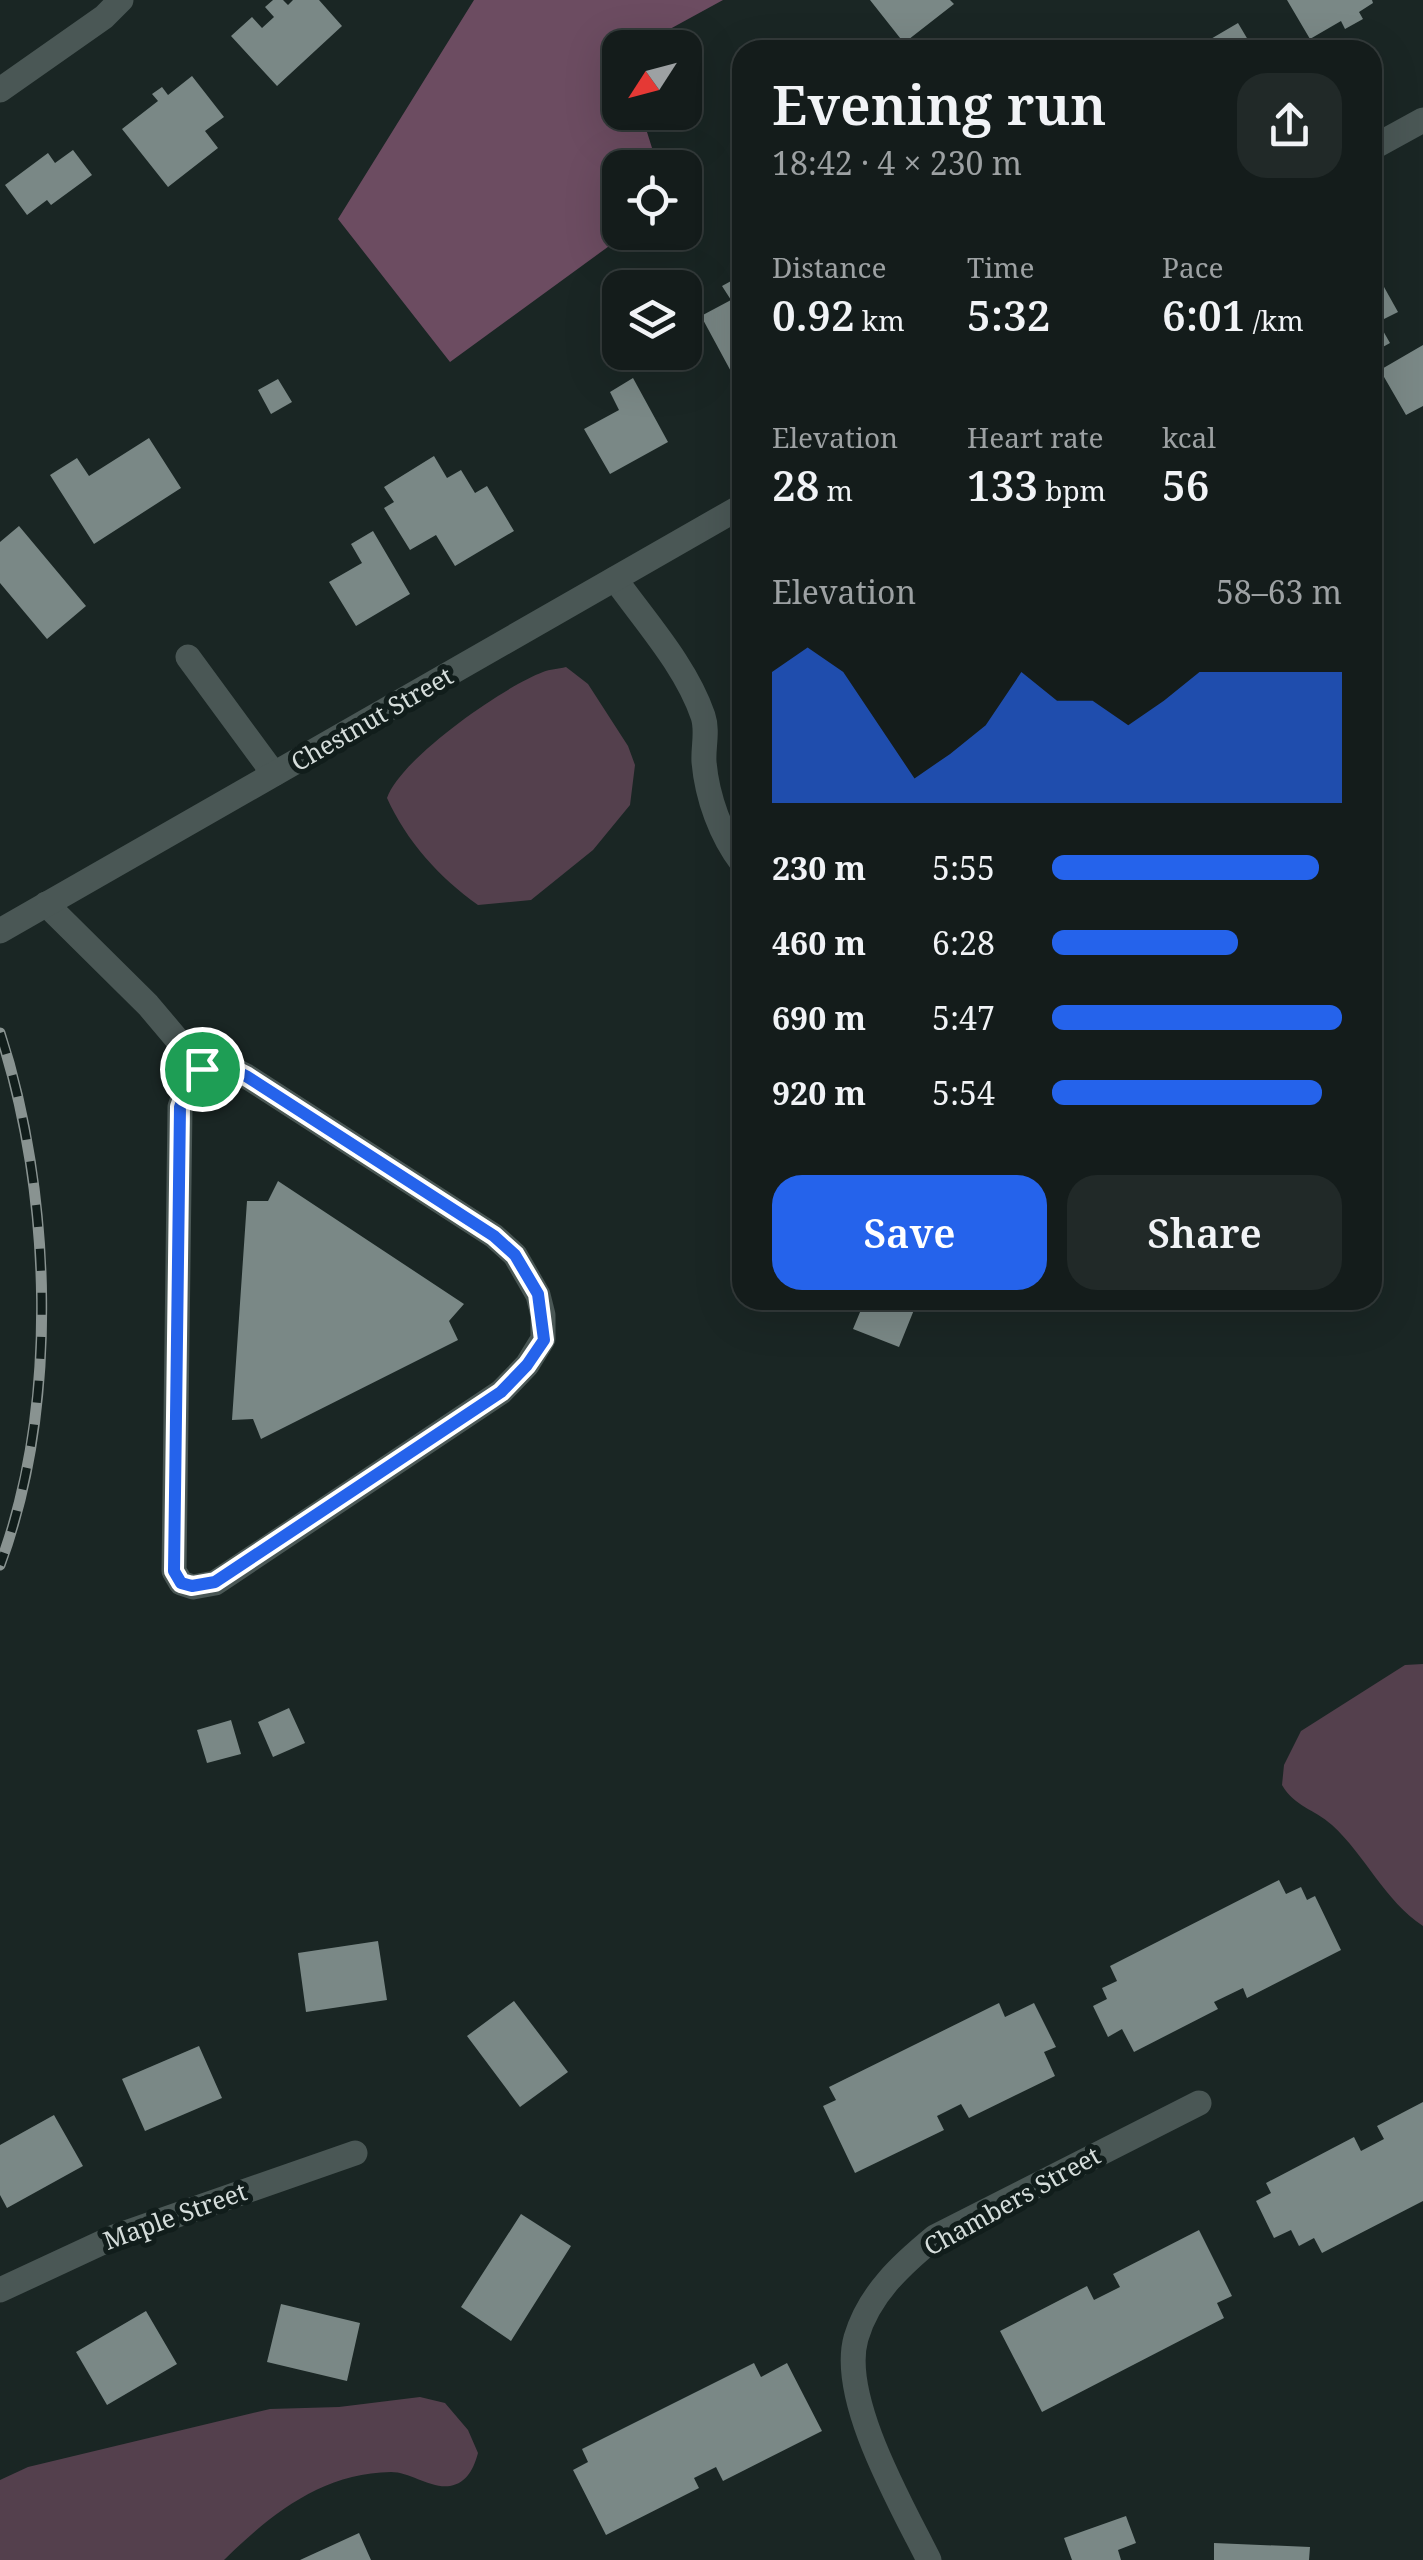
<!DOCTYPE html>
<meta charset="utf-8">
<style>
body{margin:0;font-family:"Noto Serif",serif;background:#212928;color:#f1f3f6;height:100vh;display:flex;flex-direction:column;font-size:38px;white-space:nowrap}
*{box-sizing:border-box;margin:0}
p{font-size:32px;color:#9da1a3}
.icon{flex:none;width:55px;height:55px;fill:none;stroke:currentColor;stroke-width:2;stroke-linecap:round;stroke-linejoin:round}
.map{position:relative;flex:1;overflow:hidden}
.side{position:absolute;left:732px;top:40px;width:650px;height:1270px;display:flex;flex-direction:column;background:#141c1b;border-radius:30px;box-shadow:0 10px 40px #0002,0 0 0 2px #333a3a}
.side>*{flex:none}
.needle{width:65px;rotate:234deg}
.buttons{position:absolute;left:602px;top:30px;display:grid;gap:20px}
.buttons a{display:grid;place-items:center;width:100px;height:100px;border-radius:20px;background:#141c1b;box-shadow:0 10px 40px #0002,0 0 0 2px #333a3a;font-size:50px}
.pin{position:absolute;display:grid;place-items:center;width:85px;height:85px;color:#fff;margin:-42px;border:5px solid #fff;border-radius:50%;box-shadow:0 2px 10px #0007}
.round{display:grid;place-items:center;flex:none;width:105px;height:105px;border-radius:30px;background:#212928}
.headline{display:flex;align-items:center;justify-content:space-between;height:170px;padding:0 40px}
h1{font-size:55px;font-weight:600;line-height:75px}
.figures{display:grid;grid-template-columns:repeat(3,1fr);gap:15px;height:170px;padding:10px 40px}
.figures div{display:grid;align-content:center}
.figures b{font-size:42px;font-weight:600}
.figures small{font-size:28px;font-weight:400}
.figures p{font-size:28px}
.chart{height:280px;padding:20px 40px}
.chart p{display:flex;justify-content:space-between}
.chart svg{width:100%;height:180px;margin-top:10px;fill:#2563eb;opacity:.7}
.button{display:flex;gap:20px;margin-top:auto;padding:20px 40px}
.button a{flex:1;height:115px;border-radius:30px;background:#2563eb;color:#fff;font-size:40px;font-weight:600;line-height:115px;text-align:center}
.button a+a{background:#212928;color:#f1f3f6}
ul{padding:0 40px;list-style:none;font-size:32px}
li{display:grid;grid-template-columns:160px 120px 1fr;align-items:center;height:75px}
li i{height:25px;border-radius:12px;background:#2563eb}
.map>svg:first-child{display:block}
</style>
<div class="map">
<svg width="1423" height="2560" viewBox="0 0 1423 2560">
<rect width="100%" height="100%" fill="#1a2624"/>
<path fill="#54404d" d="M566,667L588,684L628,746L635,765L630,805L593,850L531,900L478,905C439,877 407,842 387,798C401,758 503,687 543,672C550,669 558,669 566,667Z
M1423,1664V1926C1385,1901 1365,1855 1332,1825C1314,1809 1295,1807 1282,1785L1284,1765L1301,1731L1405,1665Z
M420,2397L445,2403L468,2430L478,2453C474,2468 467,2483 450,2486C431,2489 410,2472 391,2472C322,2473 271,2514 224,2560H0V2480L28,2467L270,2409L339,2407Z"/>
<path fill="#6c4c61" d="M474,0H723L637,47L620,48V112L641,113L658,167L620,168V232L627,233L450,362L338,219Z"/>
<path fill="#7a8886" d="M273,0H283L288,5L293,0H319L342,26L277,86L231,36L252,17L262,28L274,17L265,7Z
M870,0H950L954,4L904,43Z
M1287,0H1372L1373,3L1359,12L1363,19L1345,29L1341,21L1310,39Z
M1238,23L1254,50H1192Z
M192,76L224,117L205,131L218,148L168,187L122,129L158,101L152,94L162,87L168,95Z
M73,150L92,175L51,205L47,200L27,215L5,185L48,153L55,163Z
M742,275V372L734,377L701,316L731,300L722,286Z
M1379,278L1398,312L1378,322L1390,343L1372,353V281Z
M1423,345V406L1406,415L1380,370Z
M633,378L668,442L610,474L584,429L619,410L610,392Z
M278,379L292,402L271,414L258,390Z
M149,438L181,488L94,544L50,475L77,458L89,476Z
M434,456L447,478L461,470L475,493L487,486L514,531L455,566L436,535L410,550L384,508L394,502L384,487Z
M19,526L86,606L47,639L0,583V542Z
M373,531L410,594L356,626L329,582L362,563L351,544Z
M278,1181L464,1304L449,1321L458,1340L261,1439L253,1419L232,1420L247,1201H268Z
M865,1300H918L899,1347L853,1329Z
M289,1708L305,1743L273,1757L258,1722Z
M231,1720L241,1754L207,1763L197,1730Z
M1279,1880L1286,1894L1301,1887L1307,1900L1315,1896L1341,1950L1247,1998L1243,1988L1214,2002L1218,2009L1134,2052L1122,2029L1108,2037L1093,2006L1107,1999L1102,1988L1117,1981L1110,1966Z
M378,1941L387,2000L306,2012L298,1953Z
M514,2001L568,2072L520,2107L467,2036Z
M999,2003L1005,2017L1034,2003L1056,2047L1044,2052L1055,2076L969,2118L961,2104L937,2116L944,2130L855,2173L823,2106L836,2100L829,2087Z
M199,2046L222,2098L145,2131L122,2079Z
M1423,2102V2201L1322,2253L1314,2238L1299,2246L1291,2230L1274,2238L1256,2201L1271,2193L1266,2183L1354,2137L1361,2151L1384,2139L1377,2126Z
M54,2115L83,2166L7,2208L0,2195V2145Z
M521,2214L571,2246L511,2341L461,2307Z
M1199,2230L1232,2296L1217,2303L1224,2318L1042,2412L1000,2331L1087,2286L1094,2300L1120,2287L1113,2274Z
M281,2304L360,2323L347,2381L267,2362Z
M146,2311L177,2364L107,2405L76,2352Z
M754,2363L761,2377L787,2363L822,2431L723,2481L716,2467L694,2478L699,2488L606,2535L573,2470L588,2462L582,2449Z
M1126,2516L1136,2543L1118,2550L1121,2560H1072L1064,2538Z
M359,2533L371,2560H300Z
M1214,2543L1310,2547L1309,2560H1214Z"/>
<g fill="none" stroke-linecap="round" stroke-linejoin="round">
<path stroke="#4a5755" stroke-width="25" d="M615,579C645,621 686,666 703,716C708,731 703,747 704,762C707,797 721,836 742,863
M46,904L148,1005L202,1069L226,1066L246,1076L494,1236L515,1255L538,1295L543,1315V1339L527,1365L501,1392L215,1583L193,1587L181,1583L174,1571L180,1107L186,1090L202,1069"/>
<path stroke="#4a5755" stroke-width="25" d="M0,90L104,17L121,0
M188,657L274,774
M0,2290L114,2237L355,2153
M929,2560C902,2506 839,2398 856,2338C869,2294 901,2265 935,2237L1199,2103"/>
<path stroke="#4a5755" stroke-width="25" d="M1372,148L1423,120
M0,931L742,506"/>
<defs>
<path id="rail" d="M0,1033C52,1193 59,1406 0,1565"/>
</defs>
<use href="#rail" stroke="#899391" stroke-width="11"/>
<use href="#rail" stroke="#111d1b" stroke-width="8" stroke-dasharray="22" stroke-linecap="butt"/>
</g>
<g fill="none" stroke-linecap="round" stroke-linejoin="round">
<defs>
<path id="route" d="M215,1066H226L246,1076L494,1236L515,1255L538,1294L544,1340L527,1365L501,1392L215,1582L192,1586L181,1583L174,1571L180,1107C186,1088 195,1071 215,1066Z"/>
</defs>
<use href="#route" stroke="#fff" stroke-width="20"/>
<use href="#route" stroke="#2563eb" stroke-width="12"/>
</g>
<g text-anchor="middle" stroke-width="10" stroke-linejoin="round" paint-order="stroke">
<g font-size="25" fill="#d5dddb" stroke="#111d1b">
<text transform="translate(372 719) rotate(-30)" y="9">Chestnut Street</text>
<text transform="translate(1012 2201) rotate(-29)" y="9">Chambers Street</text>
<text transform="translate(175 2216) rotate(-20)" y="9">Maple Street</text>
</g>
</g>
</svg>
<div class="buttons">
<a><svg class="needle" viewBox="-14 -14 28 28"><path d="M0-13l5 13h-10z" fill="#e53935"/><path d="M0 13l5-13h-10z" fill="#9da1a3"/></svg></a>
<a><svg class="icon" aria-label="locate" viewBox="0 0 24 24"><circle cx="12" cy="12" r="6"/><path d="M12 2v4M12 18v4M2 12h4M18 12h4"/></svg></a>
<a><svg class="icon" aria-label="layers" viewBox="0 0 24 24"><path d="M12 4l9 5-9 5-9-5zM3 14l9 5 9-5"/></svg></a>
</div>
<div class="pin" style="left:202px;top:1069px;background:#1e9e55"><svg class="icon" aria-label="arrive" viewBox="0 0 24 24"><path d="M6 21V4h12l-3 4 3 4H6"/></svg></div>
<section class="side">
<div class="headline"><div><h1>Evening run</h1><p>18:42 · 4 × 230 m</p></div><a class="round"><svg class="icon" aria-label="share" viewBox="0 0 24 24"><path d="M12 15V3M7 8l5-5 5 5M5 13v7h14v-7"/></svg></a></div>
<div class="figures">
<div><p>Distance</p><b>0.92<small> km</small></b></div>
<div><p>Time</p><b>5:32</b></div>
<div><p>Pace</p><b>6:01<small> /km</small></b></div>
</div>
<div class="figures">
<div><p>Elevation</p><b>28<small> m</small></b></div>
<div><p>Heart rate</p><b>133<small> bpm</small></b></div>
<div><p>kcal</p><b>56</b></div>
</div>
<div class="chart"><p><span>Elevation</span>58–63 m</p>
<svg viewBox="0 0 160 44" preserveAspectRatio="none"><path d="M0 44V12L10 6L20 12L30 25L40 38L50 32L60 25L70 12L80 19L90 19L100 25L110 19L120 12L130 12L140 12L150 12L160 12V44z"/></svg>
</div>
<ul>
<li><b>230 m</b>5:55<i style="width:92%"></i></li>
<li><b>460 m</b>6:28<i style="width:64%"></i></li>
<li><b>690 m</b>5:47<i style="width:100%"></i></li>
<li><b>920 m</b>5:54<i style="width:93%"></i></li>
</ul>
<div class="button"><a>Save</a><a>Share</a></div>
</section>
</div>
